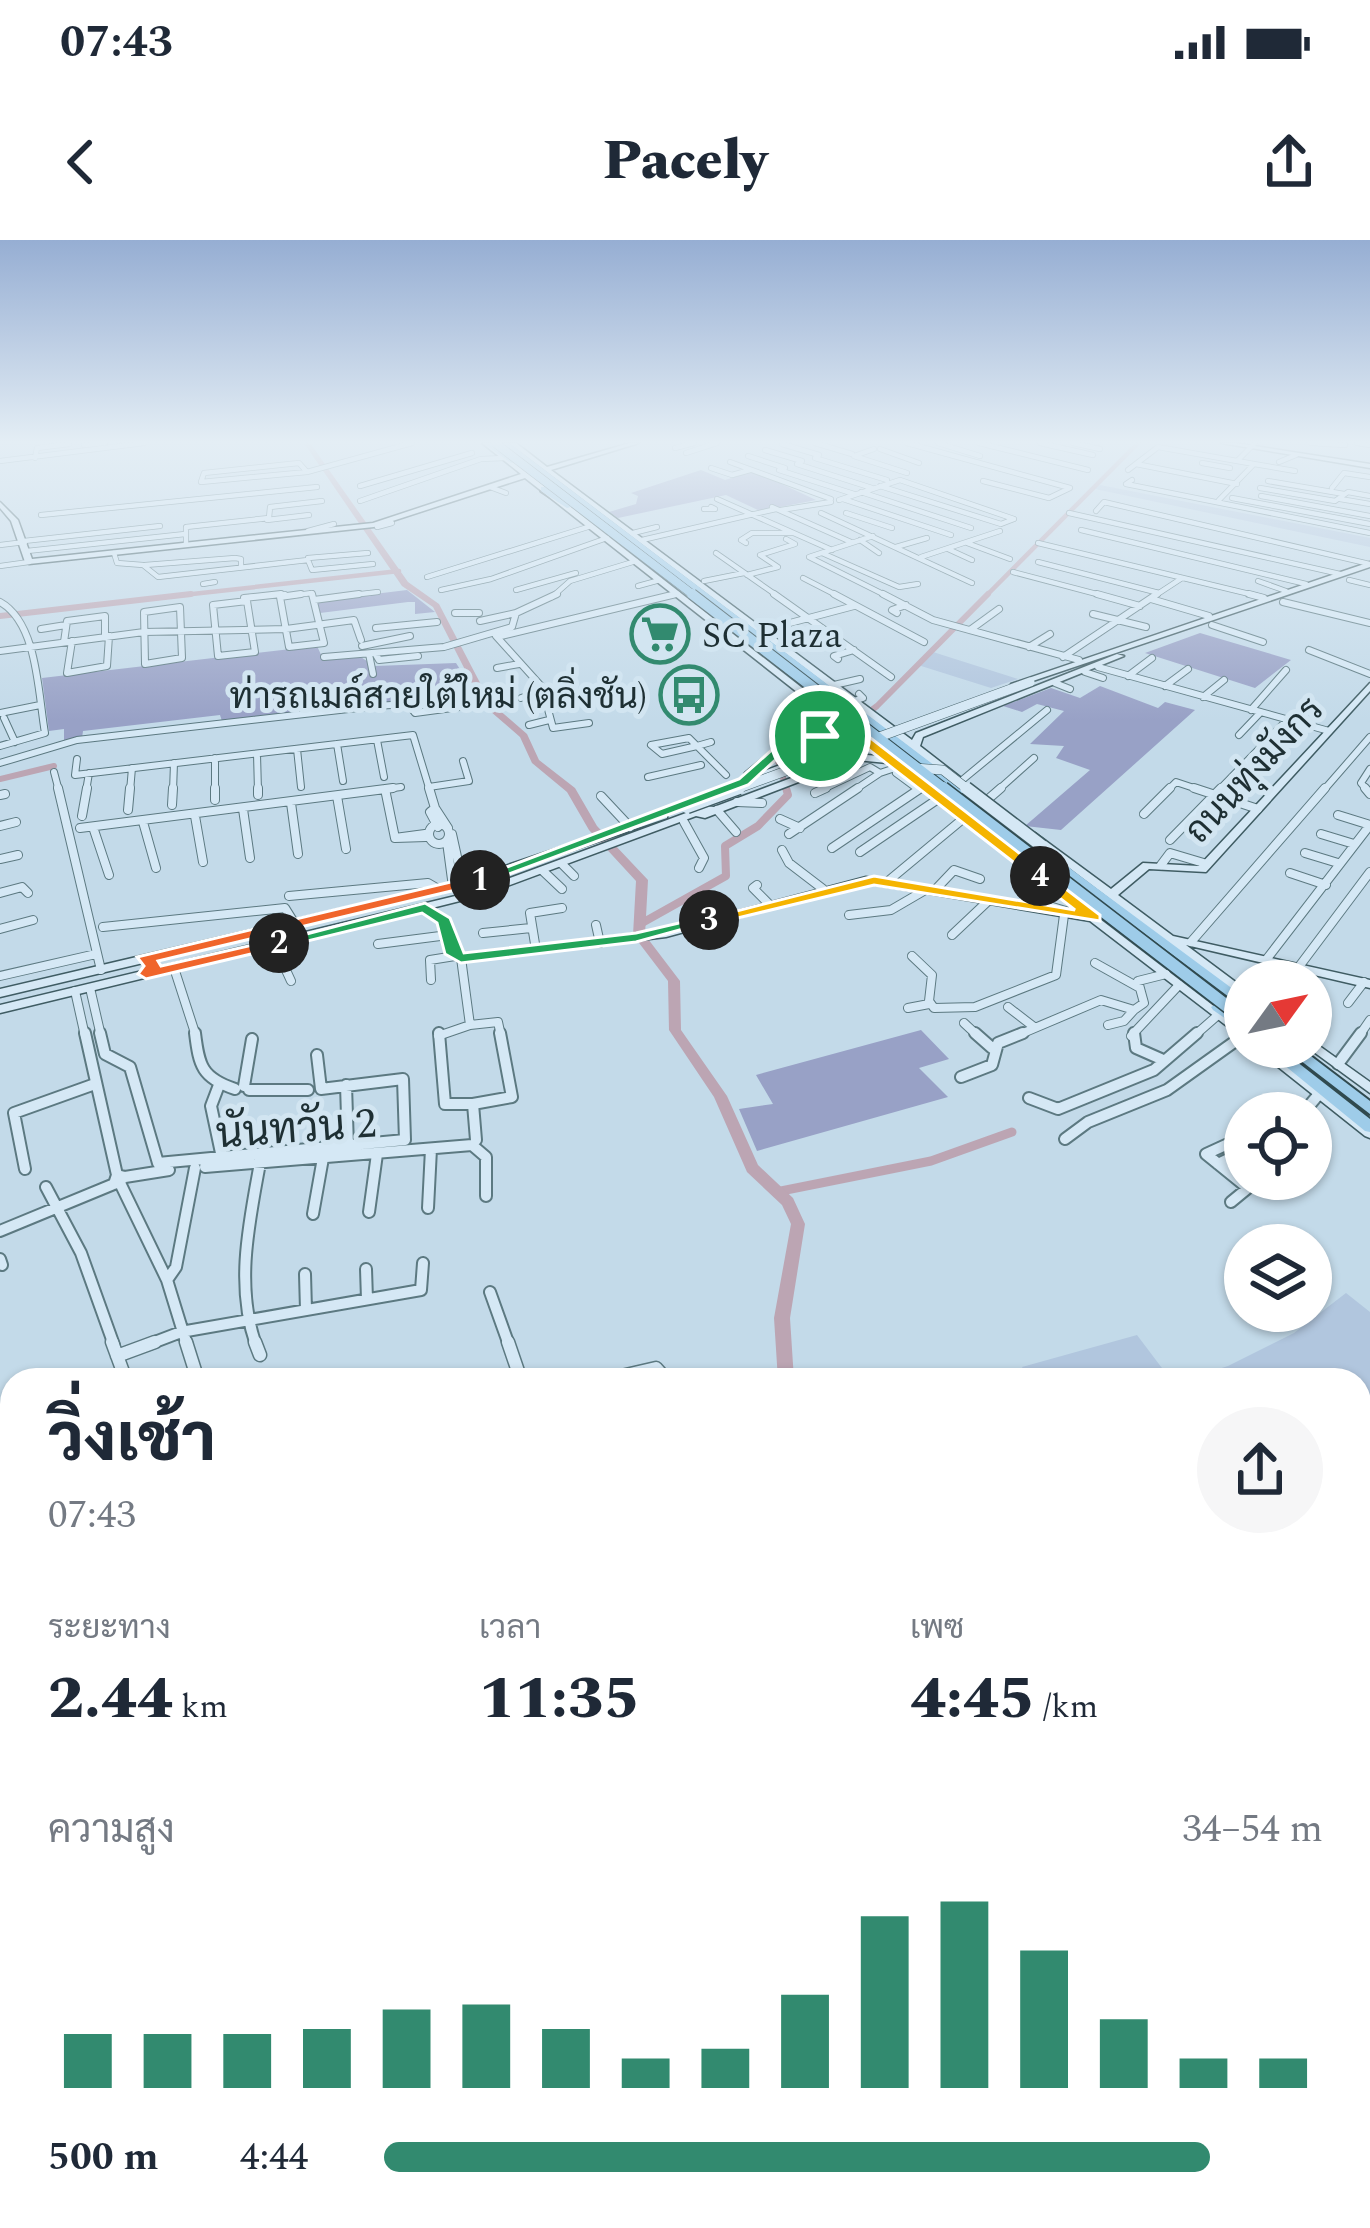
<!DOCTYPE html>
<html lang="th">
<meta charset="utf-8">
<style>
body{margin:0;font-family:Spectral,Sarabun,serif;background:#f6f6f7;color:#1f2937;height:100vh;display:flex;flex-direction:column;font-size:45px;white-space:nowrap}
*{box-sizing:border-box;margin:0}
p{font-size:39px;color:#747a83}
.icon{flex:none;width:66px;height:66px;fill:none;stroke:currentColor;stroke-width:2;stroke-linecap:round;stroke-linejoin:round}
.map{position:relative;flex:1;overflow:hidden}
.drawer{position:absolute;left:0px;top:1128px;width:1371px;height:861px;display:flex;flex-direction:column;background:#fff;border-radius:36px 36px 0 0;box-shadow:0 3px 9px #0004}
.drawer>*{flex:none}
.needle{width:78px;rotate:57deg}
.controls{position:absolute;left:1224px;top:720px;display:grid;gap:24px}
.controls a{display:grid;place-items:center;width:108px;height:108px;border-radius:50%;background:#fff;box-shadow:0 3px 9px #0004;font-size:60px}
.pin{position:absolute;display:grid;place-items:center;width:102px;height:102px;color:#fff;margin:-51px;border:6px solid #fff;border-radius:50%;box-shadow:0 3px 12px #0007}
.km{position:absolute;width:60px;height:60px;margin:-30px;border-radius:50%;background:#222;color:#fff;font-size:33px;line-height:60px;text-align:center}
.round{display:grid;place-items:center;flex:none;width:126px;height:126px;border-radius:63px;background:#f6f6f7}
.head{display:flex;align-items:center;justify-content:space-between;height:204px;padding:0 48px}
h1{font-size:66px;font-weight:800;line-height:90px}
.metrics{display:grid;grid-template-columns:repeat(3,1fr);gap:18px;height:204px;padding:12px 48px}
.metrics div{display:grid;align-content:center}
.metrics b{font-size:60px;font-weight:800}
.metrics small{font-size:33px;font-weight:400}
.metrics p{font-size:33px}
.chart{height:336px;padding:24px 48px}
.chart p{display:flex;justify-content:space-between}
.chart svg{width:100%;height:216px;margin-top:12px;stroke:#328a6f;stroke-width:6}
ul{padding:0 48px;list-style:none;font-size:39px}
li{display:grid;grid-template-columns:192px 144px 1fr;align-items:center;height:90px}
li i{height:30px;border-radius:15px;background:#328a6f}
.status{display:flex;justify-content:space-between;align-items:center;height:84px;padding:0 60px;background:#fff;direction:ltr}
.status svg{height:33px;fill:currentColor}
header{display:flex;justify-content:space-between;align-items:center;height:156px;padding:0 48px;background:#fff;font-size:54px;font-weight:800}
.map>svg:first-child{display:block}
</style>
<div class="status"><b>07:43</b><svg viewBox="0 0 49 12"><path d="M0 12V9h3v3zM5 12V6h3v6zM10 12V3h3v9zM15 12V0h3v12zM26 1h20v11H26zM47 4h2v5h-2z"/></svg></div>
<header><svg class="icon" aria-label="back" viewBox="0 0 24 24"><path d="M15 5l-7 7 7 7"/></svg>Pacely<svg class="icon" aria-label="share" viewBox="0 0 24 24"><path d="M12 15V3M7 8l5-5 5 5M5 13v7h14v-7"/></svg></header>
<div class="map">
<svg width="1370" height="1988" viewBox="0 0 1370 1988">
<rect width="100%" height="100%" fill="#c3dae9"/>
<path fill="#b1c6de" d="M1100,245L1370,298V307L1095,249Z
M933,412L1018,439L991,448L918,425Z
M1346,1053L1370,1072V1188L1359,1195V1140H1185L1228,1126L1294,1093Z
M1137,1095L1171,1140H1031L1022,1127Z
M1359,1205L1370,1216V1428L1359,1432Z"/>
<path fill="#98a1c6" d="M701,230L725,240L754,231L816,260L760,271L726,255L618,278L609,272L636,264L638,256L631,253Z
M407,350L435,372L415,374V362H408L320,373L317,361Z
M1200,393L1291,420L1255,448L1145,413Z
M317,406L323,419L359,416L375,426L456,423L476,454L456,455L452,447L436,449L438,459L223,484L220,475L83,491L82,498L64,500V489L49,491L42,438Z
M1100,446L1158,468L1165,462L1195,470L1061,590L1025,586L1090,530L1056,518L1064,506L1030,504L1064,471L1037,464L1022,472L1003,466L1051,448L1080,458Z
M921,790L949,819L919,828L948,857L757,911L739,869L773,864L756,835Z"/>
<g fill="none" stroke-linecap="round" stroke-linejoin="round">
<path stroke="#bca5b3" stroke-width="4.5" d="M165,357L399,331
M985,357L1138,203"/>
<path stroke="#bca5b3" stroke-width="6" d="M0,376L191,354
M0,539L54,526
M787,551L778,521L839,495L877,466L988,354"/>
<path stroke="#bca5b3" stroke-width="8" d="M642,683L726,636L725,606L758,586L788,555L786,548"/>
<path stroke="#bca5b3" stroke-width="9" d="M776,952L931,921L1012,892"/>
<path stroke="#bca5b3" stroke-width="14" d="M0,1512L12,1508"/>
<path fill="#bca5b3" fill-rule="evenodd" d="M304,203H310L408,342L439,364L490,462L527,494L539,520L575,548L597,586L648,640L645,695L680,741L681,790L727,856L758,925L793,958L805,984L790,1078L794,1140H778L774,1078L791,984L782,965L747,932L714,857L669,790L668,741L633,695L636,641L589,590L567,552L532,523L520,497L483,465L433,367L402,346Z
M1168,1977H1195L1200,1988H1173Z"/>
<defs>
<path id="street-far5" d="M815,203L852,214
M907,203L1070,248L1049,258L983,241
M938,203L980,216
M979,203L1088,230
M1040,203L1093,215
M1073,203L1100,209
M1311,203L1345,205
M1357,203L1370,205
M782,204L819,215
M84,205L105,203
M675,208L694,203
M874,209L854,216L907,233
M880,209L919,223
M765,210L802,221
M686,213L717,203
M748,216L785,228
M35,218L37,208L69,204
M815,218L887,240
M0,221L144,203
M730,222L831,259
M1279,222L1296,215
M299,223L307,232L201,242L204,233Z
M1202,223L1230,228
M797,224L872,248
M1136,224L1237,244
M1254,224L1295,231
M711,228L732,235L750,230
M779,230L854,254
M1128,230L1158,207L1237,221
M307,232L412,203
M1132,240L1126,244L1370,293
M1268,241L1344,254
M360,246L472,213
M880,246L1001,284L1014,279
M490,247L506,253
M1260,248L1335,261L1348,252L1370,256
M1332,248L1344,233L1370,237
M861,252L971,288
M1261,256L1370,276
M1232,258L1370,284
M717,259L832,310
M843,259L951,295
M1340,259L1370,264
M839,260L900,240L1014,279
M1219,260L1254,224L1237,221L1255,203
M360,261L481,219L504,218
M772,267L851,302
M704,269H715L711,267
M781,270L831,262
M1096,271L1104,262L1370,324
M821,273L972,343
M846,273L892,288
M1069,273L1340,334
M41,275L317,247
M267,280L309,275
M377,287L392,283
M1081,290L1306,344
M308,291L334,284
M633,293L657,287
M873,296L809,317L889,357
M642,300L776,269
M860,300L879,313
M24,301L160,286
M746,303L741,300L752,293H792
M967,303L1010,319
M1038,303L1262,357
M186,304V287L269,278L270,267L322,261
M0,305L25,302
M896,307L927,298
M948,309L972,320
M27,311L185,294
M114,313L117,323L143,325L158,337L308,320L312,330L373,324
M716,313L779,357
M822,313L899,347L918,344
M921,317L1000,291
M308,318L368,313
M1038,322L1159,353
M145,325L235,318L241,319V327
M0,326L29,322
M1013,332L1108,357
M747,335L778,327L760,315L795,304L786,299
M427,337L591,286
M803,338L840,357
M1349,340L1370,345
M704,341L744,333
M1258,341L1286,351
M203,344L215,342
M638,346L660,340
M441,350L491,339L607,298
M516,350L576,333
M250,357L285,354
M280,357L312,353L313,357
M335,357L378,352
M552,357L570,341L636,321
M664,357L678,354
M1153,357L1182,338"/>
<path id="street-far4" d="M301,354L280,357L289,407L324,403L312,354
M774,354L891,437
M834,354L924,402
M883,354L933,380L1079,420
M1097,354L1140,366
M1249,354L1264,358
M244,358L281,354
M1151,359L1209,376
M314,360L359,354
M247,361L255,412L218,416L213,365Z
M0,362C38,383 38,454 45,493L0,506
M1283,362L1370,383
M180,367L182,418L145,424L144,372Z
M455,373H479
M897,373L892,370L906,365
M1093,374L1146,387
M480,381L516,373
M1212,385L1263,402
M376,388L437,382
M771,388L854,366
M41,389L66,385
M970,390L999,369
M496,396L542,447L553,488L589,483
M501,396L676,354
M72,401L67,433L107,426L109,396
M64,402L67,381L105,376V396
M362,406L410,396
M1029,407L1050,394
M1309,410L1370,434
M0,411L144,392L286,389L354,380L361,400
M375,413L379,420L418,416
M369,414L373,434
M324,417L444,407L512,387L516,373L557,354
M1063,417L1157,354
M838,419L834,416L854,410
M1098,427L1329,491
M497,428L519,424
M1085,432L1103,438
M1128,436L1152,418
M1055,443L1070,449
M834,445L860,439
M1165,446L1188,429
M1203,457L1224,440
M521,458L543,451
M854,461L863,458L859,454
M1251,470L1286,430
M0,473L40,465
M4,478L15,502
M529,485L549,480
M1239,495L1260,473
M689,498L697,506L662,514L651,505Z
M377,500L384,537
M337,504L343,541
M697,506L726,535
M697,506L711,502
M297,509L301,547
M257,514L258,551
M215,518V551
M77,519L75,535L413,495L430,551
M0,523L77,500L375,466L408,464L415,473L474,465
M54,532L59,551
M896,533L919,550
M648,537L701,525
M961,541L1047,470
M429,547L469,541L463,521
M86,551L89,533
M130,551L132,528
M173,551L174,523
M370,551L401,547
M819,551L870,527L880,533L898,527
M853,551L880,533
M917,551L923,547
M997,551L1034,518
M1167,551L1176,542L1203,551
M1218,551L1287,480
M1323,551L1370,497
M1368,551L1361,543L1370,529"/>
<path id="street-far3" d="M58,548L101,730
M215,548V560
M258,548V555
M429,548L435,568
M1194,548L1258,569
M1365,548L1370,554
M385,549L395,598
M815,553L826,548
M0,555L5,554
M337,556L346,609
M601,556L630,587
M986,561L1001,548
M737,562L762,563
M291,563L298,614
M172,565L173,548
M243,569L250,618
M128,570L130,548
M717,570L736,592
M1144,574L1170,548
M1338,575L1370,585
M82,576L87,548
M195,576L203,622
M780,579L800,588
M143,582L156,628
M684,582L704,618L699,628
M429 594a10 10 0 1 1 20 0a10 10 0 1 1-20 0Z
M0,586L16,582
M93,587L109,635
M438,587L430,572L435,568L448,588
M80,588L393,548
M425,594L395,598L426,597
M452,594L463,644
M789,594L858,548
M1321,594L1354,604
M1170,600L1221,548
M447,602L453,647
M832,608L921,548
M782,610L789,623L823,649
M860,612L938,559
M1305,613L1338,623
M0,619L18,615
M562,624L574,636
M1161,625L1170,613L1207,624
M543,631L562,649
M1290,633L1326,645
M887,642L964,578
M757,645L753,648L768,663
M935,650L954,630L980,639
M0,653L22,647L28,653
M289,656L428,643L440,650
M1026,659L1069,672
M1028,663L1022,643L1036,634
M701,664L718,678
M849,675L891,670L927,649
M596,685L600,703
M103,687L285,668L295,684
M0,689L33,680
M483,693L531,688
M952,695L987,662
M1191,702L1325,548
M274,704L291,741
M378,704L448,695
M536,710L530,673L562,668
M912,716L932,735L929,761L934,768L975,767L1056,735L1064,675
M1266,720L1370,585
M1095,723L1138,747
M174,728L196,796
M1298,728L1370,632
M0,736L96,714
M431,740L430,720L455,716
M90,748L101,796
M75,751L85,796
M1348,763L1364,742
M1008,767L1034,787
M908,768L929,764
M964,783L978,796
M470,785L498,782L501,796
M1108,785L1124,781L1134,770
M438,796L470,785L461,718
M1016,796L1101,760L1134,770L1144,763L1138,741L1166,734
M1131,796L1179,745
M1194,796L1218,775
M1359,796L1370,780"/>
<path id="street-far2" d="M85,793L117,935
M100,793L105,814L130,827L158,923L405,900L403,839L321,849L317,815
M195,793C199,826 202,838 235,849
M439,793L445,864H473L476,900
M975,793L992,808
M1134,793L1136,808L1161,819
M1338,824L1361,793
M961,837L992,825L998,803L1023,793
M219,845L211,866L221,913
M346,845L348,907
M244,846L252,799
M249,850H308
M1029,858L1058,869L1154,830L1197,793
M473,864L512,857L500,793
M1303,873L1319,854
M1065,899L1088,882L1167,850L1244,795
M1230,903L1206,914L1248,948L1231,962
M1218,924L1245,911
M205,927L472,905L486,917V956
M25,929L14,873L95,844
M117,935L125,937L114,944Z
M125,937L169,930
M120,943L167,1040L187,1105
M46,947L81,1013L114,1105
M428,968L431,909
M369,972L377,914
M313,974L323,918
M0,991L114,944
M0,1019L2,1025
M366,1029L367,1059
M305,1034L306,1070
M167,1040L176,1027L195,928
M490,1052L509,1105
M147,1105L181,1092L421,1050L423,1023
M256,1105C235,1046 249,983 260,923"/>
<path id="street-far1" d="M112,1102L126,1140
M186,1102L198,1140
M255,1102L260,1115
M508,1102L521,1140
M117,1116L155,1102
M604,1140L656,1128L664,1137
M0,1309L12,1303"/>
<path id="street" d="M1359,1509L1370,1523
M1359,1588L1370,1577
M1370,1603L1362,1626L1370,1654
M1359,1662L1370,1682
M9,1705L12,1722
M1359,1902L1370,1893
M1359,1907L1370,1924
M1359,1941L1370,1932
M53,1977L54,1988
M186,1977L188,1988
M279,1977L282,1988
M421,1977L425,1988
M1265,1988L1277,1977
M1308,1988L1320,1977"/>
<path id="secondary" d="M482,203H489L930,548L921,550L887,523L856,520L705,578L696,576L480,656L432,668L450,682L457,709L463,714L666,690L866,637L1079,673L1002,612L1001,610L1006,607L1245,790V800L1090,681L866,643L666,697L461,722L447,714L439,683L421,671L0,773V765L472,652L705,566L714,567L847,517L831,512L740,547H732V543L747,537L744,535L745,533L775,508L835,482L525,238L374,287L29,324L25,322L11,281L0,268V262L18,280L32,319L373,283L521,234ZM840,486L878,516L856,514L831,506L756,534L781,512Z
M509,203H516L547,227L630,203H639L551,230L912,500L916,493L1117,414L1124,416L923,497L920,506L960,537L951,539Z
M1221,203H1235L1370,224V228Z
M1370,322V327L1018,446L1011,444Z
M1370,443V451L1206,632L1149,629L1118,655L1173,696L1370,740V748L1186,705L1245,749V759L1241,758L1026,595L1035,593L1111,649L1143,623L1199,626Z
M663,573L667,574V578L467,646L0,757V749L460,641Z
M1311,800L1370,842V853L1307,807H1311Z
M1253,807H1267L1370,886V898L1365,896Z"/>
<path id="primary" d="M483,203H490L518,221L511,223Z
M502,203H509L980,560V564H972Z
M541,247H547L574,266L567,268L541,251Z
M1025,595L1245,758V769L1021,601V597Z
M1218,763L1245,781V792L1213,770L1211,767Z
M1262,807H1278L1370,879V892L1365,891Z
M1283,807H1299L1370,861V874Z"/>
</defs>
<use href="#street-far5" stroke="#5c7981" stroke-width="6"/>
<use href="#street-far4" stroke="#5c7981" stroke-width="8"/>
<use href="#street-far3" stroke="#5c7981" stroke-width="10"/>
<use href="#street-far2" stroke="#5c7981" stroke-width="14"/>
<use href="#street-far1" stroke="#5c7981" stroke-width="15"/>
<use href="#street" stroke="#5c7981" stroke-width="20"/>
<use href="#secondary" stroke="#3f5c63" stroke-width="3"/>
<use href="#primary" stroke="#304a4f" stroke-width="4"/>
<use href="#street-far5" stroke="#d5e8f5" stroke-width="4.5"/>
<use href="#street-far4" stroke="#d5e8f5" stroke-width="6"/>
<use href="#street-far3" stroke="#d5e8f5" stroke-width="8"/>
<use href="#street-far2" stroke="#d5e8f5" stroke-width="10"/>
<use href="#street-far1" stroke="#d5e8f5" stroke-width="12"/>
<use href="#street" stroke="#d5e8f5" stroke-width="16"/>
<use href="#secondary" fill="#d5e8f5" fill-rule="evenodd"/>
<use href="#primary" fill="#9ecce9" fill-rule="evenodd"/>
<defs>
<path id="secondary-bridge-far1" d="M731,551L1030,442
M934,551L914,536V528L943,530L970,551"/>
<path id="secondary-bridge" d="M930,548L1018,614
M966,548L1042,606
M687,567L739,548"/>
<path id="primary-bridge-far2" d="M495,203L696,357"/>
<path id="primary-bridge-far1" d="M692,354L947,551"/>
<path id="primary-bridge" d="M943,548L1245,780"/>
</defs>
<use href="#secondary-bridge-far1" stroke="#3f5c63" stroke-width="10" stroke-linecap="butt"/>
<use href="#secondary-bridge" stroke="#3f5c63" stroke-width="15" stroke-linecap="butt"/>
<use href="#primary-bridge-far2" stroke="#304a4f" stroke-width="9" stroke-linecap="butt"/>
<use href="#primary-bridge-far1" stroke="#304a4f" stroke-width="12" stroke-linecap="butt"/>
<use href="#primary-bridge" stroke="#304a4f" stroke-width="15" stroke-linecap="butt"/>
<use href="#secondary-bridge-far1" stroke="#d5e8f5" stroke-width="9"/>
<use href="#secondary-bridge" stroke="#d5e8f5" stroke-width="12"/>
<use href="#primary-bridge-far2" stroke="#9ecce9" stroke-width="8"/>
<use href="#primary-bridge-far1" stroke="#9ecce9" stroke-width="10"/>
<use href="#primary-bridge" stroke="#9ecce9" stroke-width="12"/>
</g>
<linearGradient id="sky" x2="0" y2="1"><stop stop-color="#96aed3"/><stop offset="0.42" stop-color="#e4eef5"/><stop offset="1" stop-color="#e4eef5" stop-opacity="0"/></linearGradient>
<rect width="1370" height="481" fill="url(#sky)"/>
<path fill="#22a559" stroke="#fff" stroke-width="3" d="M816,493L827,496L783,513L748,545L485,643L473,640L739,539L774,508Z"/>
<path fill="#f0652b" stroke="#fff" stroke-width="3" d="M480,635L485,643L158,721L161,726L279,699L285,706L146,739L138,734L144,726L137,717Z"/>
<path fill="#22a559" stroke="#fff" stroke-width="3" d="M425,663L450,678L464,713L636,693L709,676L716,680L636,702L461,723L445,714L437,683L422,673L279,708L272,703Z"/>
<path fill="#f5b400" stroke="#fff" stroke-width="3" d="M1035,633H1045L1100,675V681L874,645L709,685L701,680L874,636L1075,670L1035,639Z"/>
<path fill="#f5b400" stroke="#fff" stroke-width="3" d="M837,479H846L1045,633V639H1035L841,488L816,499Z"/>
<defs>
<symbol id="supermarket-ring" viewBox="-11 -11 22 22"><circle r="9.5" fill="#d2e5f1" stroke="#328a6f" stroke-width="1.5"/><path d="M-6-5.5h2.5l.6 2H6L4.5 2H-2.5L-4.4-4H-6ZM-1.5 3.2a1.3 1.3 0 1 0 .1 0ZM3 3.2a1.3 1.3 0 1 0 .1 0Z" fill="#328a6f"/></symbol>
<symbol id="bus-ring" viewBox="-11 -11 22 22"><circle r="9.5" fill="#d2e5f1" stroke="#328a6f" stroke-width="1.5"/><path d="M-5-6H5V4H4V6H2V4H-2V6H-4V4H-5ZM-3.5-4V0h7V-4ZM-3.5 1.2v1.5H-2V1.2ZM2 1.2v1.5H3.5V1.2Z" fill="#328a6f"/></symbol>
</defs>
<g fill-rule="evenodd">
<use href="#supermarket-ring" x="627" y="361" width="66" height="66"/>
<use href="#bus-ring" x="656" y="422" width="66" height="66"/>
</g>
<g text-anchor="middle" stroke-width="10" stroke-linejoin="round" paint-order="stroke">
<g font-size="36" fill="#1e2f33" stroke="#d2e5f1" text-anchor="start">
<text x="702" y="407">SC Plaza</text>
<text x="647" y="468" text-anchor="end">ท่ารถเมล์สายใต้ใหม่ (ตลิ่งชัน)</text>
</g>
<g font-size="36" fill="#1e2f33" stroke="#d2e5f1">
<text transform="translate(1253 529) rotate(-47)" y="13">ถนนทุ่งมังกร</text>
</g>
<g font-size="42" fill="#1e2f33" stroke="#d2e5f1">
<text transform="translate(296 887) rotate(-4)" y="15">นันทวัน 2</text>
</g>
</g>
</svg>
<div class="controls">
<a><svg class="needle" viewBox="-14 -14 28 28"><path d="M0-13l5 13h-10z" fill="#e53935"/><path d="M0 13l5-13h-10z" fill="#747a83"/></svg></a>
<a><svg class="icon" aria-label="locate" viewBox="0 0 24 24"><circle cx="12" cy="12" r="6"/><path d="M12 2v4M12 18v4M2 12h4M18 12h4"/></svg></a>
<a><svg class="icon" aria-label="layers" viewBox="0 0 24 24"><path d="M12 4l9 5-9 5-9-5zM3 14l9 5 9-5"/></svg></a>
</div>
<div class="pin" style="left:820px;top:496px;background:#1e9e55"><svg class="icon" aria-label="arrive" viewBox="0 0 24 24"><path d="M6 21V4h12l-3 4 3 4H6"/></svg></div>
<b class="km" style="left:480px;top:640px">1</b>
<b class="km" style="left:279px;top:703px">2</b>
<b class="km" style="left:709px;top:680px">3</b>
<b class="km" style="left:1040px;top:636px">4</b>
<section class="drawer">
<div class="head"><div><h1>วิ่งเช้า</h1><p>07:43</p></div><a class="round"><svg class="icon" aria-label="share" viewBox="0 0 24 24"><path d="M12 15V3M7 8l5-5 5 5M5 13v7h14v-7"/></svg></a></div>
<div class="metrics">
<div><p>ระยะทาง</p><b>2.44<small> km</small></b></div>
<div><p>เวลา</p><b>11:35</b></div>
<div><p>เพซ</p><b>4:45<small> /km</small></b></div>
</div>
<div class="chart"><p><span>ความสูง</span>34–54 m</p>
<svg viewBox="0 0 160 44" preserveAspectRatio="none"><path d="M5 44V33M15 44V33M25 44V33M35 44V32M45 44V28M55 44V27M65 44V32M75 44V38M85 44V36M95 44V25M105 44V9M115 44V6M125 44V16M135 44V30M145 44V38M155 44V38"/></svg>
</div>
<ul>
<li><b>500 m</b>4:44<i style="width:88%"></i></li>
</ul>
</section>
</div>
